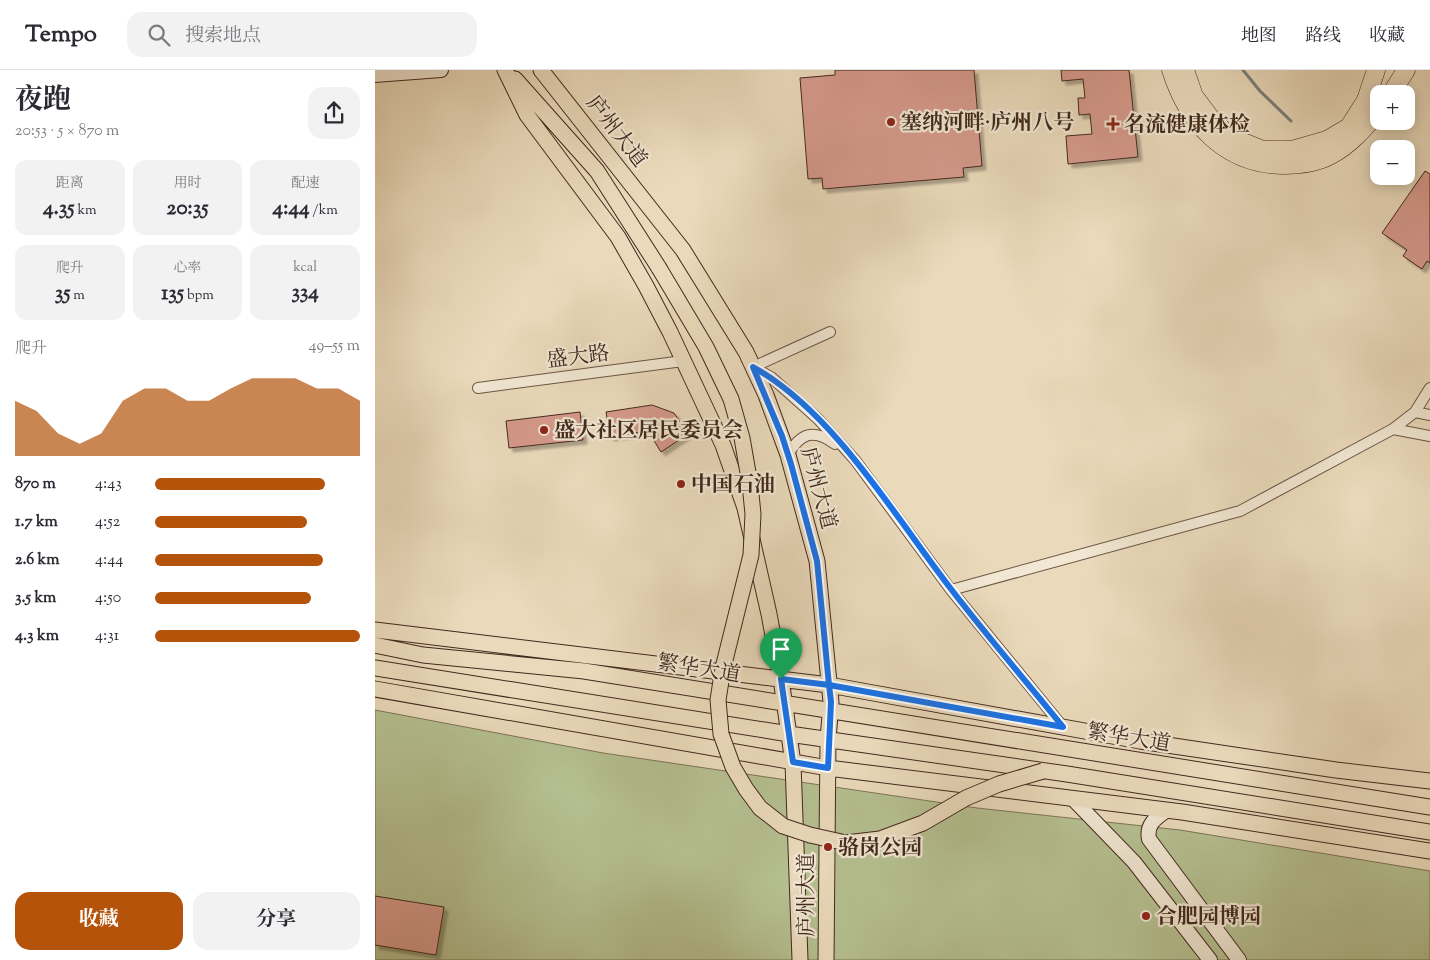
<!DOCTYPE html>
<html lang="zh">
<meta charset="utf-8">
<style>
body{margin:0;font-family:"Sorts Mill Goudy","Noto Serif SC",serif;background:#f2f2f3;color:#2b2b33;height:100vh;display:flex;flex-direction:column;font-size:19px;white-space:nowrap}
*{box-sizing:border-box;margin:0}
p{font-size:16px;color:#7c7c81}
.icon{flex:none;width:28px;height:28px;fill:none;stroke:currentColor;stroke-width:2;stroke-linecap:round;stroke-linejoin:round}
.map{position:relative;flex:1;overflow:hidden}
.side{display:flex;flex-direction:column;background:#fff;width:375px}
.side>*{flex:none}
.tools{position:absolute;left:995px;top:15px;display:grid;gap:10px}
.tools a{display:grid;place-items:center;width:45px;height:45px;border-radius:10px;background:#fff;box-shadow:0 2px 12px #0003;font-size:25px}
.pin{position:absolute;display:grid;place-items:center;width:42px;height:42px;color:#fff;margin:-51px -21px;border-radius:50% 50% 50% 0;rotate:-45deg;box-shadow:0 0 5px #0007}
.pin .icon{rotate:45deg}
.round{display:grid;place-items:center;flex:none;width:52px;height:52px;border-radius:15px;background:#f2f2f3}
.head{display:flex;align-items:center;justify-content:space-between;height:85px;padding:0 15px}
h1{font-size:28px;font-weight:700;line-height:38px}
.stats{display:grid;grid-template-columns:repeat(3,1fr);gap:8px;height:85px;padding:5px 15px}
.stats div{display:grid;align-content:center;border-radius:12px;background:#f2f2f3;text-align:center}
.stats b{font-size:21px;font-weight:700}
.stats small{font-size:14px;font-weight:400}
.stats p{font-size:14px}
.chart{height:140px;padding:10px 15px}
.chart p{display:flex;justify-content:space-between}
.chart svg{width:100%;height:90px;margin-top:5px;fill:#b45309;opacity:.7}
.button{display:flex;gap:10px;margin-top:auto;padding:10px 15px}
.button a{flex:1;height:58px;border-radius:15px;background:#b45309;color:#fff;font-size:20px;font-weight:700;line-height:58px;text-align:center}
.button a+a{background:#f2f2f3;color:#2b2b33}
ul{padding:0 15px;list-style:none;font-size:16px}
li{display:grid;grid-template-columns:80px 60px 1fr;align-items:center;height:38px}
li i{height:12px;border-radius:6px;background:#b45309}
header{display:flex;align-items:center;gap:30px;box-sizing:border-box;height:70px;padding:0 25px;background:#fff;border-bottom:1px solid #e1e1e2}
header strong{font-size:24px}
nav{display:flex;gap:28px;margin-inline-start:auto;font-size:18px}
.search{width:350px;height:45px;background:#f2f2f3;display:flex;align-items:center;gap:12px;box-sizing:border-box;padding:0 18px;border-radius:15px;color:#7c7c81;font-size:19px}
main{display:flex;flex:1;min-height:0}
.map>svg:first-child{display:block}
</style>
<header>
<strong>Tempo</strong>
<div class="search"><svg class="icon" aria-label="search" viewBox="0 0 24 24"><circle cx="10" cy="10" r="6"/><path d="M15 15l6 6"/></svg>搜索地点</div>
<nav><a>地图</a><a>路线</a><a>收藏</a></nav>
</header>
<main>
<section class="side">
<div class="head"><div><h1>夜跑</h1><p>20:53 · 5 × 870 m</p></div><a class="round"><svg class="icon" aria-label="share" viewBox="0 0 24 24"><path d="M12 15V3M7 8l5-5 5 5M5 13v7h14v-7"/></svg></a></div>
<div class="stats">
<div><p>距离</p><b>4.35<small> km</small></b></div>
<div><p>用时</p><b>20:35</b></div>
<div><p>配速</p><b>4:44<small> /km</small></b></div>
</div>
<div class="stats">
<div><p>爬升</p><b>35<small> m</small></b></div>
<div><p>心率</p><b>135<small> bpm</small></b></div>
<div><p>kcal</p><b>334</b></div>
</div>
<div class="chart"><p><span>爬升</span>49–55 m</p>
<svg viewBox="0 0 160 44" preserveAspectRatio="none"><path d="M0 44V17L10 22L20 33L30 38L40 33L50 17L60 11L70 11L80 17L90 17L100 11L110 6L120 6L130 6L140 11L150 11L160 17V44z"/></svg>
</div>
<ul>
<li><b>870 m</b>4:43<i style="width:83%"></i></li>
<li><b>1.7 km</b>4:52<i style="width:74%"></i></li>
<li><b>2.6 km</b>4:44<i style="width:82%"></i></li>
<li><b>3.5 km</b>4:50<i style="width:76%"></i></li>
<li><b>4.3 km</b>4:31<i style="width:100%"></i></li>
</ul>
<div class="button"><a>收藏</a><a>分享</a></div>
</section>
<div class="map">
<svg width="1055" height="890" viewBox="0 0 1055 890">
<defs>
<filter id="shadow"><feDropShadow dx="4" dy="4" stdDeviation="1" flood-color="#0004"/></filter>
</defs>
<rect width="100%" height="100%" fill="#eadabb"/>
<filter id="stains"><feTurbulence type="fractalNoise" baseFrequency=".004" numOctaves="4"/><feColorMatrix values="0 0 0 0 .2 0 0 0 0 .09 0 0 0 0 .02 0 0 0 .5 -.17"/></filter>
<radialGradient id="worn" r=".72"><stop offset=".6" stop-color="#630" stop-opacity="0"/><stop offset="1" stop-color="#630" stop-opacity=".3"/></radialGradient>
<path fill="#b5c091" stroke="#7c7458" d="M0,640L228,683L602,738L805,760L1055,801V890H0Z"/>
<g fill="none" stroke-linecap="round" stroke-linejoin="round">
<path stroke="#797f7c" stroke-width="3" d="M868,0L885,21L916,51"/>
</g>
<path fill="#d69a8c" stroke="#42291e" filter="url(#shadow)" d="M460,0H599L607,96L588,98L589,107L448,119L447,108L433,109L425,8L460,5Z
M686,0H754L763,87L693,94L691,66L717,64L715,44L704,45L703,28H710L708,9L687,11Z
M1050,101L1055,104V193L1052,191L1047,199L1028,186L1032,180L1007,163Z
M277,335L299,343L313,364L286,382L273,361L235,367L231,342Z
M205,342L208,370L134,378L131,351Z
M0,826L69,837L61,885L0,875Z"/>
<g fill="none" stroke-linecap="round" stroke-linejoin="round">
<defs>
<path id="street" d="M378,297L455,262
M379,298L396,307L443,349L480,390L576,520L688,657
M103,318L308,291
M1040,342L1055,345
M1018,359L1055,366
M413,385C425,363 439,358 460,374
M576,520L865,441L1018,359L1040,342L1055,318"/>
<path id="secondary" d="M0,5L66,0
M698,729L759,792L835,890
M792,740C781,748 771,754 774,769L864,890"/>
<path id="primary" d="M130,0L152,45L243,167L271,216L295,262L348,375L370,438L394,544L406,609L418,693L425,890
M166,0L308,180L371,282L391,325L413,385L442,491L456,632L453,670L451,890
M140,9L222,101L284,198
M0,560L454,615L765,671L961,700L1055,711
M0,575L48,585L209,601L1055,737
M0,598L414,664L692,704L1055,762
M0,619L453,698L807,742L1055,781"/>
<path id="highway" d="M796,0C813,53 849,94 908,95C924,95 942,93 956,85C975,75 990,58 1004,41
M810,0L819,26L837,50L856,67L888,80H917L952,70L974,57L991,30L1001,0
M1016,24L1031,0"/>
</defs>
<use href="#street" stroke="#6c5545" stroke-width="12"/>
<use href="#secondary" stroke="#42291e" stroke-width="16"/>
<use href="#primary" stroke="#42291e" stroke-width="17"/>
<use href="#highway" stroke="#42291e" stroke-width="19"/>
<use href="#street" stroke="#f1e7d3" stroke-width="10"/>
<use href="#secondary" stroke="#f1e7d3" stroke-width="14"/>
<use href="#primary" stroke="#eadabb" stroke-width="15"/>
<use href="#highway" stroke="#eadabb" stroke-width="18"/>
<defs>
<path id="primary-bridge" d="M284,198L331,277L356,329L367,368L375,414L378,444L376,485L348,598L343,630L346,664L358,697L371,719L385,738L408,756L435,765L471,773L505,769L548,753L591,728L624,714L668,701"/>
</defs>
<use href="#primary-bridge" stroke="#42291e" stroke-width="17" stroke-linecap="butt"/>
<use href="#primary-bridge" stroke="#eadabb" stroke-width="15"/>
</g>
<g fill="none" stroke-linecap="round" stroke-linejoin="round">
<defs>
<path id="route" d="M406,609L418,692L453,698L456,632L454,615L442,491L416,394L407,366L378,297C459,342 520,447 576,519C612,566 651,611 688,657L454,615L406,609"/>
</defs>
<use href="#route" stroke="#fff" stroke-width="10"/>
<use href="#route" stroke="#1a73e8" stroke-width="6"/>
</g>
<g fill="#8f2418" stroke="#f1e7d3" stroke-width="2">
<circle cx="516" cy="52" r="5"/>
<path d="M735.5 46.5h5v5h5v5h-5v5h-5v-5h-5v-5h5z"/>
<circle cx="169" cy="360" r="5"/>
<circle cx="306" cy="414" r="5"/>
<circle cx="453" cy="777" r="5"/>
<circle cx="771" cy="846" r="5"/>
</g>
<g text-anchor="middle" stroke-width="4.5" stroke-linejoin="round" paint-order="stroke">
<g font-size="21" font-weight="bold" fill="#42291e" stroke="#f1e7d3" text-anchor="start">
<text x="526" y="59">塞纳河畔·庐州八号</text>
<text x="749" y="61">名流健康体检</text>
<text x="179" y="367">盛大社区居民委员会</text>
<text x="316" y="421">中国石油</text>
<text x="463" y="784">骆岗公园</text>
<text x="781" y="853">合肥园博园</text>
</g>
<g font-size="21" fill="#42291e" stroke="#f1e7d3">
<text transform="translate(242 61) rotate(52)" y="7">庐州大道</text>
<text transform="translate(203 286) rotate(-7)" y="7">盛大路</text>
<text transform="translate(444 418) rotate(75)" y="7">庐州大道</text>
<text transform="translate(324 598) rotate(9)" y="7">繁华大道</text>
<text transform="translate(754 667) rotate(9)" y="7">繁华大道</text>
<text transform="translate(431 825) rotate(-90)" y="7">庐州大道</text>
</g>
</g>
<rect width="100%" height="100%" filter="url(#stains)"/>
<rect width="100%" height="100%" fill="url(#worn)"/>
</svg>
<div class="tools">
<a>+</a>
<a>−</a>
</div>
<div class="pin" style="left:406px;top:609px;background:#1e9e55"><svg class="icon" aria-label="arrive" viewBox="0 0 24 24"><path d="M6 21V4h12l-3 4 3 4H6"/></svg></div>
</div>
</main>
